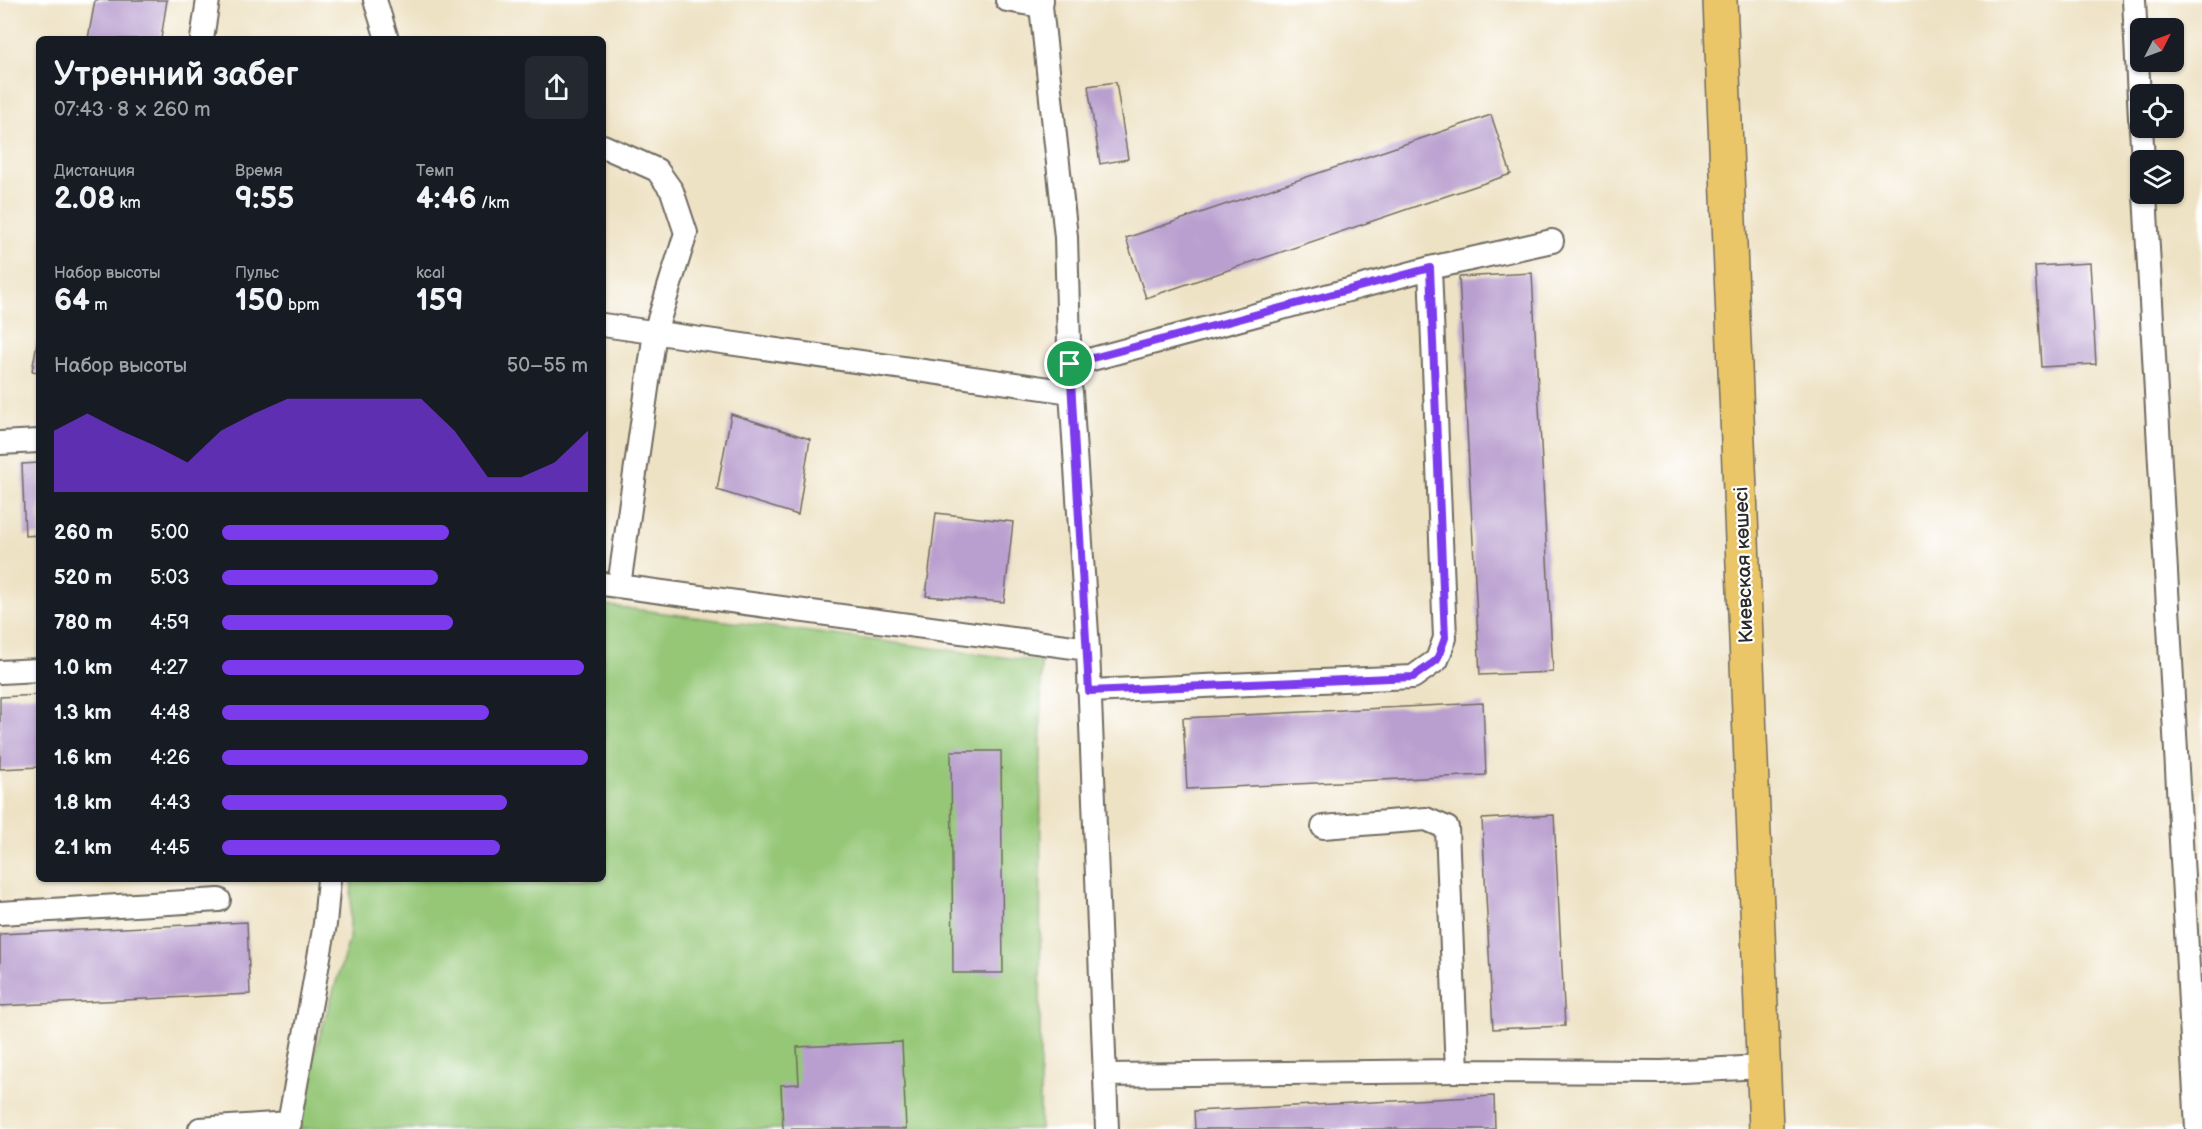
<!DOCTYPE html>
<html lang="ru">
<meta charset="utf-8">
<style>
body{margin:0;font-family:"Balsamiq Sans",sans-serif;background:#242831;color:#f1f3f6;height:100vh;display:flex;flex-direction:column;font-size:22px;white-space:nowrap}
*{box-sizing:border-box;margin:0}
p{font-size:20px;color:#9ea1a6}
.icon{flex:none;width:33px;height:33px;fill:none;stroke:currentColor;stroke-width:2;stroke-linecap:round;stroke-linejoin:round}
.map{position:relative;flex:1;overflow:hidden}
.sheet{position:absolute;left:36px;top:36px;width:570px;height:846px;display:flex;flex-direction:column;background:#171b24;border-radius:9px;box-shadow:0 2px 4px #0004}
.sheet>*{flex:none}
.needle{width:39px;rotate:48deg}
.fabs{position:absolute;left:2130px;top:18px;display:grid;gap:12px}
.fabs a{display:grid;place-items:center;width:54px;height:54px;border-radius:9px;background:#171b24;box-shadow:0 2px 4px #0004;font-size:30px}
.pin{position:absolute;display:grid;place-items:center;width:51px;height:51px;color:#fff;margin:-26px;border:3px solid #fff;border-radius:50%;box-shadow:0 2px 6px #0007}
.round{display:grid;place-items:center;flex:none;width:63px;height:63px;border-radius:9px;background:#242831}
.overview{display:flex;align-items:center;justify-content:space-between;height:102px;padding:0 18px}
h1{font-size:33px;font-weight:700;line-height:45px}
.stats{display:grid;grid-template-columns:repeat(3,1fr);gap:9px;height:102px;padding:6px 18px}
.stats div{display:grid;align-content:center}
.stats b{font-size:30px;font-weight:700}
.stats small{font-size:16px;font-weight:400}
.stats p{font-size:16px}
.chart{height:168px;padding:12px 18px}
.chart p{display:flex;justify-content:space-between}
.chart svg{width:100%;height:108px;margin-top:6px;fill:#7c3aed;opacity:.7}
ul{padding:0 18px;list-style:none;font-size:20px}
li{display:grid;grid-template-columns:96px 72px 1fr;align-items:center;height:45px}
li i{height:15px;border-radius:8px;background:#7c3aed}
.map>svg:first-child{display:block}
</style>
<div class="map">
<svg width="2202" height="1129" viewBox="0 0 2202 1129">
<rect width="100%" height="100%" fill="#fff"/>
<filter id="ink" filterUnits="userSpaceOnUse"><feTurbulence type="fractalNoise" baseFrequency=".0167" numOctaves="2"/><feDisplacementMap in="SourceGraphic" scale="12" xChannelSelector="R" yChannelSelector="G"/><feConvolveMatrix kernelMatrix="1 2 1 2 8 2 1 2 1" color-interpolation-filters="sRGB"/></filter>
<filter id="wash" filterUnits="userSpaceOnUse"><feTurbulence type="fractalNoise" baseFrequency=".008" numOctaves="4" result="noise"/><feDisplacementMap in="SourceGraphic" scale="24" xChannelSelector="R" yChannelSelector="G"/><feGaussianBlur stdDeviation="1.35" result="paint"/><feColorMatrix in="noise" values="0 0 0 0 0 0 0 0 0 0 0 0 0 0 0 0 0 1.4 0 .05"/><feComposite in="paint" operator="in"/></filter>
<g filter="url(#wash)">
<rect width="100%" height="100%" fill="#eee2c4"/>
<path fill="#95c777" stroke="#607951" stroke-width="1.5" d="M603,605L1041,662L1040,1129H291L349,940L352,879H603Z"/>
<g id="blocks">
<path fill="#b99fcf" d="M95,0H167L161,39H88Z
M1116,82L1128,159L1100,164L1088,86Z
M1491,115L1511,174L1146,298L1126,238Z
M2090,263L2096,364L2041,367L2035,266Z
M1532,273L1553,672L1480,675L1459,277Z
M38,337H39V372L32,371Z
M731,414L810,439L798,515L717,490Z
M39,463V535L25,536L22,464Z
M936,513L1013,522L1004,602L926,596Z
M39,695V767L0,769V697Z
M1483,703L1486,775L1187,789L1183,718Z
M951,751H1001L1003,973H953Z
M1554,815L1565,1026L1493,1029L1482,819Z
M247,922L250,994L0,1006V934Z
M902,1042L906,1129H783L781,1085L799,1084L797,1047Z
M1494,1096L1495,1129H1195L1194,1111Z"/>
</g>
</g>
<g filter="url(#ink)">
<use href="#blocks" fill-opacity="0" stroke="#6f6b61" stroke-width="1.5"/>
<g fill="none" stroke-linecap="round" stroke-linejoin="round">
<defs>
<path id="service" d="M375,0L387,39
M1007,0L1041,6L1042,0
M2134,0L2140,118
M1041,6L1066,237L1070,379
M202,39L208,0
M2141,128L2143,160
M603,146L657,170L672,191L686,233L655,332L619,586
M2145,194L2197,1129
M1430,268L1552,241
M603,325L1071,392L1088,649L1107,1129
M1070,365L1430,268L1445,638L1437,660L1413,677L1089,691
M0,443L39,441
M603,584L1088,649
M0,672L39,670
M1323,827L1426,819L1447,828L1457,1071
M0,913L219,900
M1105,1075L1457,1071L1662,1072L1763,1067
M200,1129L290,1123
M288,1129L325,924L329,879"/>
<path id="trunk" d="M1720,0L1766,1129"/>
</defs>
<use href="#service" stroke="#6f6b61" stroke-width="26"/>
<use href="#trunk" stroke="#6f6b61" stroke-width="36"/>
<use href="#service" stroke="#fff" stroke-width="22"/>
<use href="#trunk" stroke="#ebc669" stroke-width="33"/>
</g>
</g>
<g fill="none" stroke-linecap="round" stroke-linejoin="round" filter="url(#ink)">
<defs>
<path id="route" d="M1430,268L1445,638L1437,660L1413,677L1089,691L1070,364Z"/>
</defs>
<use href="#route" stroke="#fff" stroke-width="12"/>
<use href="#route" stroke="#7c3aed" stroke-width="8"/>
</g>
<g text-anchor="middle" stroke-width="4.5" stroke-linejoin="round" paint-order="stroke">
<g font-size="20" fill="#2b2b2b" stroke="#fff">
<text transform="translate(1743 565) rotate(-92)" y="7">Киевская көшесі</text>
</g>
</g>
</svg>
<div class="fabs">
<a><svg class="needle" viewBox="-14 -14 28 28"><path d="M0-13l5 13h-10z" fill="#e53935"/><path d="M0 13l5-13h-10z" fill="#9ea1a6"/></svg></a>
<a><svg class="icon" aria-label="locate" viewBox="0 0 24 24"><circle cx="12" cy="12" r="6"/><path d="M12 2v4M12 18v4M2 12h4M18 12h4"/></svg></a>
<a><svg class="icon" aria-label="layers" viewBox="0 0 24 24"><path d="M12 4l9 5-9 5-9-5zM3 14l9 5 9-5"/></svg></a>
</div>
<div class="pin" style="left:1070px;top:364px;background:#1e9e55"><svg class="icon" aria-label="arrive" viewBox="0 0 24 24"><path d="M6 21V4h12l-3 4 3 4H6"/></svg></div>
<section class="sheet">
<div class="overview"><div><h1>Утренний забег</h1><p>07:43 · 8 × 260 m</p></div><a class="round"><svg class="icon" aria-label="share" viewBox="0 0 24 24"><path d="M12 15V3M7 8l5-5 5 5M5 13v7h14v-7"/></svg></a></div>
<div class="stats">
<div><p>Дистанция</p><b>2.08<small> km</small></b></div>
<div><p>Время</p><b>9:55</b></div>
<div><p>Темп</p><b>4:46<small> /km</small></b></div>
</div>
<div class="stats">
<div><p>Набор высоты</p><b>64<small> m</small></b></div>
<div><p>Пульс</p><b>150<small> bpm</small></b></div>
<div><p>kcal</p><b>159</b></div>
</div>
<div class="chart"><p><span>Набор высоты</span>50–55 m</p>
<svg viewBox="0 0 160 44" preserveAspectRatio="none"><path d="M0 44V19L10 12L20 19L30 25L40 32L50 19L60 12L70 6L80 6L90 6L100 6L110 6L120 19L130 38L140 38L150 32L160 19V44z"/></svg>
</div>
<ul>
<li><b>260 m</b>5:00<i style="width:62%"></i></li>
<li><b>520 m</b>5:03<i style="width:59%"></i></li>
<li><b>780 m</b>4:59<i style="width:63%"></i></li>
<li><b>1.0 km</b>4:27<i style="width:99%"></i></li>
<li><b>1.3 km</b>4:48<i style="width:73%"></i></li>
<li><b>1.6 km</b>4:26<i style="width:100%"></i></li>
<li><b>1.8 km</b>4:43<i style="width:78%"></i></li>
<li><b>2.1 km</b>4:45<i style="width:76%"></i></li>
</ul>
</section>
</div>
